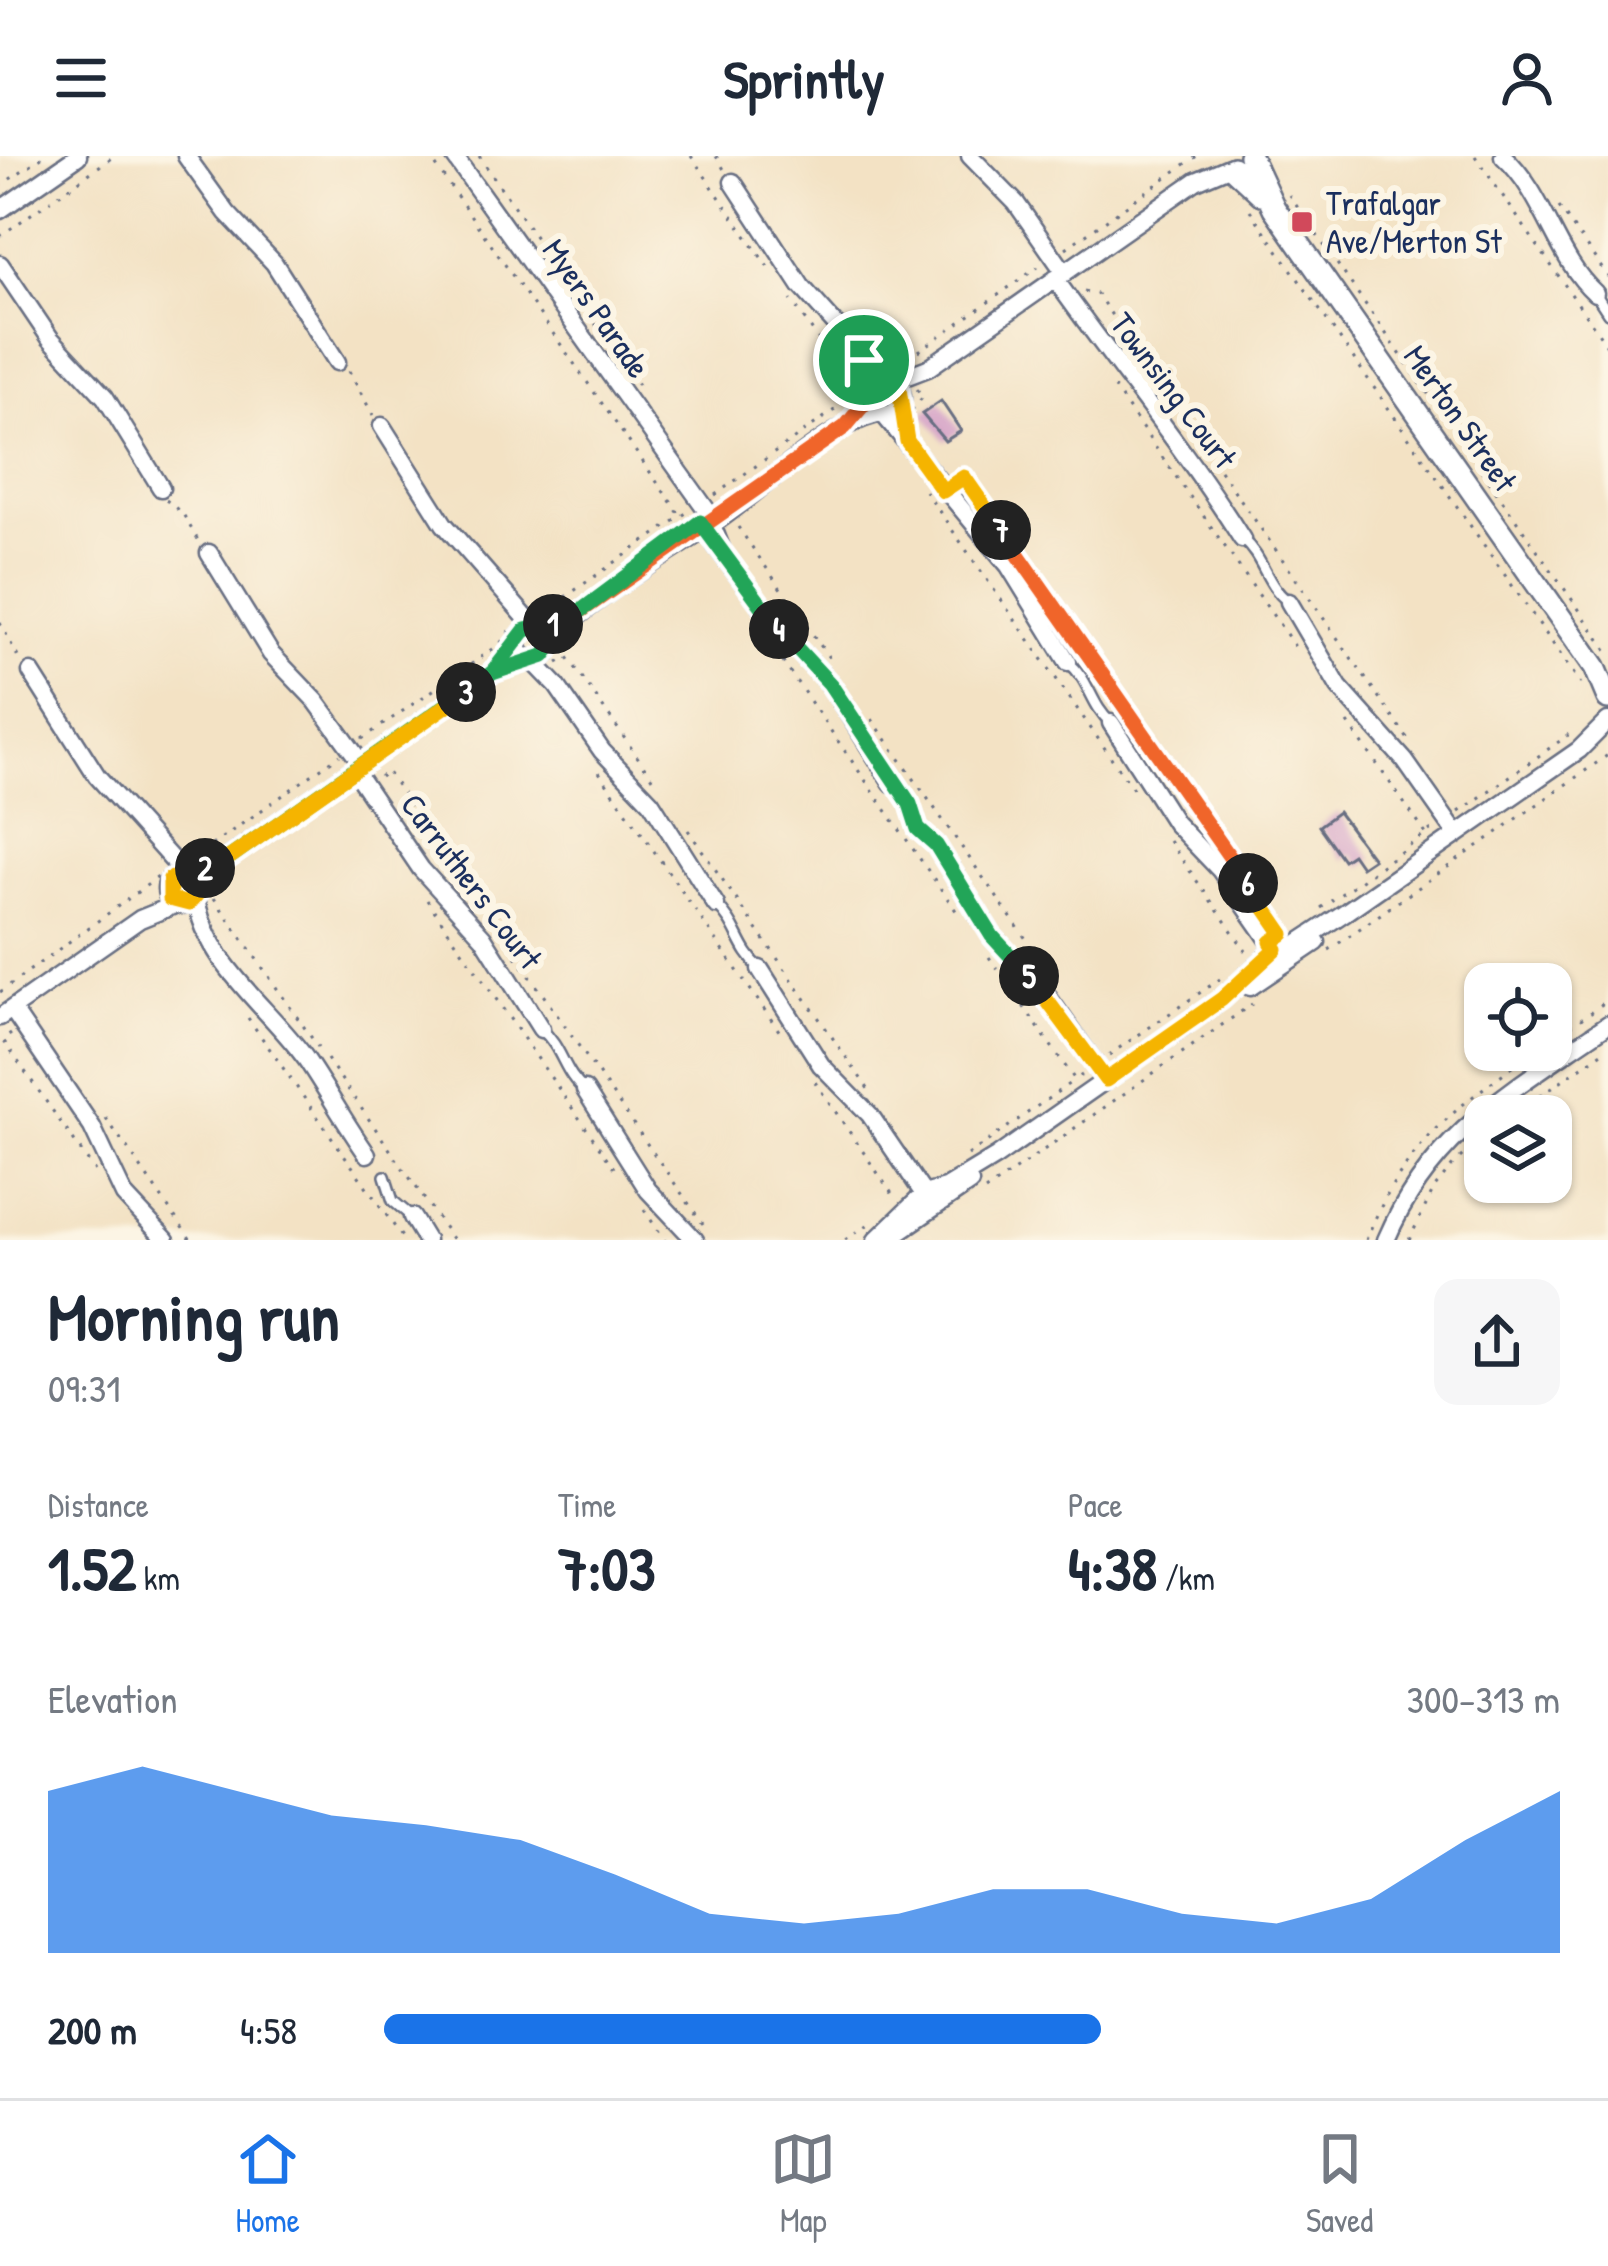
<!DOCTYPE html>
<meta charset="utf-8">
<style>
body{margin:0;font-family:"Patrick Hand",sans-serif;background:#f6f6f7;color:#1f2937;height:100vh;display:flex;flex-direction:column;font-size:45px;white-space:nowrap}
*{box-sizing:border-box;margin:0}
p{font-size:39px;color:#747a83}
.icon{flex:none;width:66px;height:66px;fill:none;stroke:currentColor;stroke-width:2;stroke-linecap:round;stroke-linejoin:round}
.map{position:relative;height:1084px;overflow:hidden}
.details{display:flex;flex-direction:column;background:#fff;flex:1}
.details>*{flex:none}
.buttons{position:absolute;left:1464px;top:807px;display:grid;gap:24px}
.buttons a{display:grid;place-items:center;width:108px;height:108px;border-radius:24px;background:#fff;box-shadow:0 3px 9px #0004;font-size:60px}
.pin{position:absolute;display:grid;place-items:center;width:102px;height:102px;color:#fff;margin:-51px;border:6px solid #fff;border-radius:50%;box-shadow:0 3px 12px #0007}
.km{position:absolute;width:60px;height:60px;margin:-30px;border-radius:50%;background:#222;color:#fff;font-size:33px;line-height:60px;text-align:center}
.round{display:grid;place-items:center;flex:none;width:126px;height:126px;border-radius:24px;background:#f6f6f7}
.overview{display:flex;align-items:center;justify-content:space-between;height:204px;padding:0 48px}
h1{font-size:66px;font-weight:800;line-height:90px}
.metrics{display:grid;grid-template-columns:repeat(3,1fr);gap:18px;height:204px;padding:12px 48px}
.metrics div{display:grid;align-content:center}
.metrics b{font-size:60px;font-weight:800}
.metrics small{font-size:33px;font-weight:400}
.metrics p{font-size:33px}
.chart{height:336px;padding:24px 48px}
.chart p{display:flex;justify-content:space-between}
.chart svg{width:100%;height:216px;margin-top:12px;fill:#1a73e8;opacity:.7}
ul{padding:0 48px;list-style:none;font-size:39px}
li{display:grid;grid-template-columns:192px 144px 1fr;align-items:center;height:90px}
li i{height:30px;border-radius:15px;background:#1a73e8}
header{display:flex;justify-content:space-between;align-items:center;height:156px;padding:0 48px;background:#fff;font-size:54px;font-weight:800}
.menu{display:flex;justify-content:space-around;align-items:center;height:168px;border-top:3px solid #e0e1e3;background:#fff;font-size:33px;color:#747a83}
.menu a{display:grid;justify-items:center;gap:6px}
.menu .selected{color:#1a73e8}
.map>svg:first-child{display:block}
</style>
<header><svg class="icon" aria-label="menu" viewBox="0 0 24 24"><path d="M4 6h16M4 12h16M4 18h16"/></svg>Sprintly<svg class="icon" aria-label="person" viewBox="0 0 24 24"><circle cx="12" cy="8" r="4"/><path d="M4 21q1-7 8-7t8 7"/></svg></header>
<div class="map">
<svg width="1608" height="1084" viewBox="0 0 1608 1084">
<rect width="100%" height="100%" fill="#fcf5e5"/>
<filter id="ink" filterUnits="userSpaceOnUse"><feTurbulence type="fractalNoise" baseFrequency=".00833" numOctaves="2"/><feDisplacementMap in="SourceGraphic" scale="24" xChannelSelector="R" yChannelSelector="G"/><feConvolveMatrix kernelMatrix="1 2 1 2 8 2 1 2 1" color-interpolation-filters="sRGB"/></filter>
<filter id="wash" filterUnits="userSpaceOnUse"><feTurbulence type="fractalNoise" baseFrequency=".004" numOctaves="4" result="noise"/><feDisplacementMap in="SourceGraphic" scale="48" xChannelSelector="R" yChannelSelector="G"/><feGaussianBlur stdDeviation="2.7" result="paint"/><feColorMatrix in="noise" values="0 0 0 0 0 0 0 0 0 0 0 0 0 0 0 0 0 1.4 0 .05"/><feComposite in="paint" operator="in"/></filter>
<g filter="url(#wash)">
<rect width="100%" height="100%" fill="#f3e2c4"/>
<g id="blocks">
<path fill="#d7a6c8" d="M941,245L961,275L945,285L922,258Z
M1338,656L1373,703L1361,711L1352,698L1343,704L1319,670Z"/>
</g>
</g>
<g filter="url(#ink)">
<use href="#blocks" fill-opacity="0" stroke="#676e82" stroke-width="3"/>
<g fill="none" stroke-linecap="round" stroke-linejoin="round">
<defs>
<path id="service" d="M1595,137L1608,157
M1242,383C1265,403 1265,429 1289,446
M1068,506C1090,524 1090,548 1111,567
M892,627C913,646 913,672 936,689
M716,749C738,768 738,793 760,812
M541,873C563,892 563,917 585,934
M385,1020L393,1045L412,1061"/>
<path id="minor" d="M186,0L227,57L274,107L337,206
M454,0L706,353L721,392
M970,0L1016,47L1065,117
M1503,0C1545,38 1556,102 1595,137
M733,26L801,130L887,226
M0,54L78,0
M0,108L50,182L105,241L161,332
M1055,123C1117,211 1185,292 1242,383
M870 242a16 16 0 1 1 32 0a16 16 0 1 1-32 0Z
M889,227L928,212L1196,25L1229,11
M883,258L1009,410L1068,506
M382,270L444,368L535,472
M715,388L780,474L830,528L892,627
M209,397L271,498L316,545L362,608
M1289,446L1339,531L1405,605L1457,679
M518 488a16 16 0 1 1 32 0a16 16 0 1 1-32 0Z
M549,487C599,435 662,404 720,363C770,328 819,273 880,257
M531,503L557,530L602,595L651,646L716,749
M31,516L97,620L184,717
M1111,567L1175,667L1220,714L1283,804
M354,614L421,713L483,781L541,873
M936,689L992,780L1048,841L1106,924
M166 733a16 16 0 1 1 32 0a16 16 0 1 1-32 0Z
M198,733L226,703L492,517L528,502
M196,741C205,808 270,852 306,903C327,934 345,967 367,998
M760,813L821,909L870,959L932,1050
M1250,831L1317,786
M12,853L92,971L124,1039L166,1084
M0,861L140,763L177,748
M585,934L648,1034L695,1084
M412,1061L426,1084
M894,1079L970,1027
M876,1084L924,1038L945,1032L996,1001L1222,843L1275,793L1297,788L1347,755L1579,594L1608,565
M1386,1084C1432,976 1516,932 1608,868"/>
<path id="tertiary" d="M1250,0L1274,52L1595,511L1608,542
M1233,12L1261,38"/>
</defs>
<use href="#service" stroke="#676e82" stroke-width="14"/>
<use href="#minor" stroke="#676e82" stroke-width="21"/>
<use href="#tertiary" stroke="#676e82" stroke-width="26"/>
<path stroke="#676e82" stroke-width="3" stroke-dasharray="3 9" stroke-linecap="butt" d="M429,0L680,359
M479,0L638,229
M691,0L772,117
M716,0L725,15
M1475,0L1608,191
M0,30L43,0
M1289,39L1608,495
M1559,51L1608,121
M1250,54L1581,528
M0,80L114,0
M1066,92L1197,0
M1084,135L1097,138L1410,586
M909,202L1038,111
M349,215L373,259
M1114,232L1298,495
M904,263L923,241L917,233
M960,324L964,321L1004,378
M925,335L1136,637
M715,339L857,238L791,144
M166,344L183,358L199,386
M738,371L832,506
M1047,440L1227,697
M545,455L686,357
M0,466L21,507
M769,486L959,759
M505,496L499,489L512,472
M558,507L568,501L655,626
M872,563L1052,820
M1348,567L1426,678
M362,583L499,489
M599,616L782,879
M380,621L387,615L493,768
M1459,656L1574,575
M688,674L871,937
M1169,685L1246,795
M192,703L340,599
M214,742L318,891
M427,744L614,1012
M1321,752L1436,671
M509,790L703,1068
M1329,794L1608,599
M989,801L1075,924L1082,919
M0,836L165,716
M248,862L404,1084
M11,878L3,884L95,1015
M1551,884L1608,844
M1109,899L1220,823
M327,903L453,1084
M815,926L895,1042
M1511,960L1608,892
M106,962L191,1084
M968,999L1073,925
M1460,1002L1485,979
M985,1035L1252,848
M644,1054L665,1084
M845,1084L869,1068
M1366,1084C1404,989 1455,951 1536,894
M1409,1084L1435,1031L1453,1009"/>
<use href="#service" stroke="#fff" stroke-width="9"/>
<use href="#minor" stroke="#fff" stroke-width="16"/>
<use href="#tertiary" stroke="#fff" stroke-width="21"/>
</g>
</g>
<g fill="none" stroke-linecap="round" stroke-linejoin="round" filter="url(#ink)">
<defs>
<path id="split-1" d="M553,468L574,460L845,271L870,241L864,204"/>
<path id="split-2" d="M205,712L226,704L492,517L525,474L553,468"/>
<path id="split-3" d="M205,712L170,723V743L189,748L226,704L466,536"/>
<path id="split-4" d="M466,536L492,517L544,500L574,460L700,366L779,473"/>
<path id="split-5" d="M779,473L830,528L910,648L918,673L936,689L992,780L1029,820"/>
<path id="split-6" d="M1029,820L1106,924L1222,843L1276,793L1271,786L1283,778L1248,727"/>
<path id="split-7" d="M1001,374L1248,727"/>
<path id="split-8" d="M864,204L899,233L907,285L943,335L964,321L1001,374"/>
</defs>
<use href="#split-1" stroke="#fff" stroke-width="24"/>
<use href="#split-2" stroke="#fff" stroke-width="24"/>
<use href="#split-3" stroke="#fff" stroke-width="24"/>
<use href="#split-4" stroke="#fff" stroke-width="24"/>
<use href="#split-5" stroke="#fff" stroke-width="24"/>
<use href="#split-6" stroke="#fff" stroke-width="24"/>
<use href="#split-7" stroke="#fff" stroke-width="24"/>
<use href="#split-8" stroke="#fff" stroke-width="24"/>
<use href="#split-1" stroke="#f0652b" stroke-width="15"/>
<use href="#split-2" stroke="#22a559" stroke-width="15"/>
<use href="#split-3" stroke="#f5b400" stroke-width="15"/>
<use href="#split-4" stroke="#22a559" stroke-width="15"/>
<use href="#split-5" stroke="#22a559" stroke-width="15"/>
<use href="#split-6" stroke="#f5b400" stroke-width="15"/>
<use href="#split-7" stroke="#f0652b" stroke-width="15"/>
<use href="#split-8" stroke="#f5b400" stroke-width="15"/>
</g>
<rect fill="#d1495b" stroke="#fcf5e5" stroke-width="4.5" x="1290" y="54" width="24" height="24" rx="6"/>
<g text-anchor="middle" stroke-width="12" stroke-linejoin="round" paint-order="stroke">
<g font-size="33" fill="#1b2f5e" stroke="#fcf5e5" text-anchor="start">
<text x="1326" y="59">Trafalgar<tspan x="1326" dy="38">Ave/Merton St</tspan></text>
</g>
<g font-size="33" fill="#1b2f5e" stroke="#fcf5e5">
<text transform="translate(597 152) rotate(55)" y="12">Myers Parade</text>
<text transform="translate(1174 234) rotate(53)" y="12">Townsing Court</text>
<text transform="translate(1461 262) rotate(55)" y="12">Merton Street</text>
<text transform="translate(472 725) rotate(53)" y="12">Carruthers Court</text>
</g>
</g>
</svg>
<div class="buttons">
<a><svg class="icon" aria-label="locate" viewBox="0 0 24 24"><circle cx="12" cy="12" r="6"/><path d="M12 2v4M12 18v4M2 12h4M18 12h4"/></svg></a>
<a><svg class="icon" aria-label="layers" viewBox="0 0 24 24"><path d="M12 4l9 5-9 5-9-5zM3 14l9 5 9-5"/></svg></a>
</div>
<div class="pin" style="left:864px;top:204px;background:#1e9e55"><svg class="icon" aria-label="arrive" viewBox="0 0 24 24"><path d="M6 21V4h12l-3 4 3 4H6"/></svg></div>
<b class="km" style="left:553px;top:468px">1</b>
<b class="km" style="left:205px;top:712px">2</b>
<b class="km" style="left:466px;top:536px">3</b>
<b class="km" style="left:779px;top:473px">4</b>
<b class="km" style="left:1029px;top:820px">5</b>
<b class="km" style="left:1248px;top:727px">6</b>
<b class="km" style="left:1001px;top:374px">7</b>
</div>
<section class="details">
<div class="overview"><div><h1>Morning run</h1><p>09:31</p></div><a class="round"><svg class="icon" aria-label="share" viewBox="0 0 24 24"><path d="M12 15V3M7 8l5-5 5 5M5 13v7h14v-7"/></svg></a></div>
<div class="metrics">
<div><p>Distance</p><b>1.52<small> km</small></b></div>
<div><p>Time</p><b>7:03</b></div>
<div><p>Pace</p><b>4:38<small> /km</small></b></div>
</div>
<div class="chart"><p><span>Elevation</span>300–313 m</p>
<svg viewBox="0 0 160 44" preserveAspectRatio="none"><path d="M0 44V11L10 6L20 11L30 16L40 18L50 21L60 28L70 36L80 38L90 36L100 31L110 31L120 36L130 38L140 33L150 21L160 11V44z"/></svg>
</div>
<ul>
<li><b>200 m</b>4:58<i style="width:61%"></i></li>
</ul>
</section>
<nav class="menu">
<a class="selected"><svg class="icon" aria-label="home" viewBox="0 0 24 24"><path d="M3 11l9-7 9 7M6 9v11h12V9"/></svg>Home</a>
<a><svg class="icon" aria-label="map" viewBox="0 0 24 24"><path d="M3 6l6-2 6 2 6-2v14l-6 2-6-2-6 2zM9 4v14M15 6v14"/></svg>Map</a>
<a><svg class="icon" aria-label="saved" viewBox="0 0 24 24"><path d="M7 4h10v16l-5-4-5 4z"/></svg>Saved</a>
</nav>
